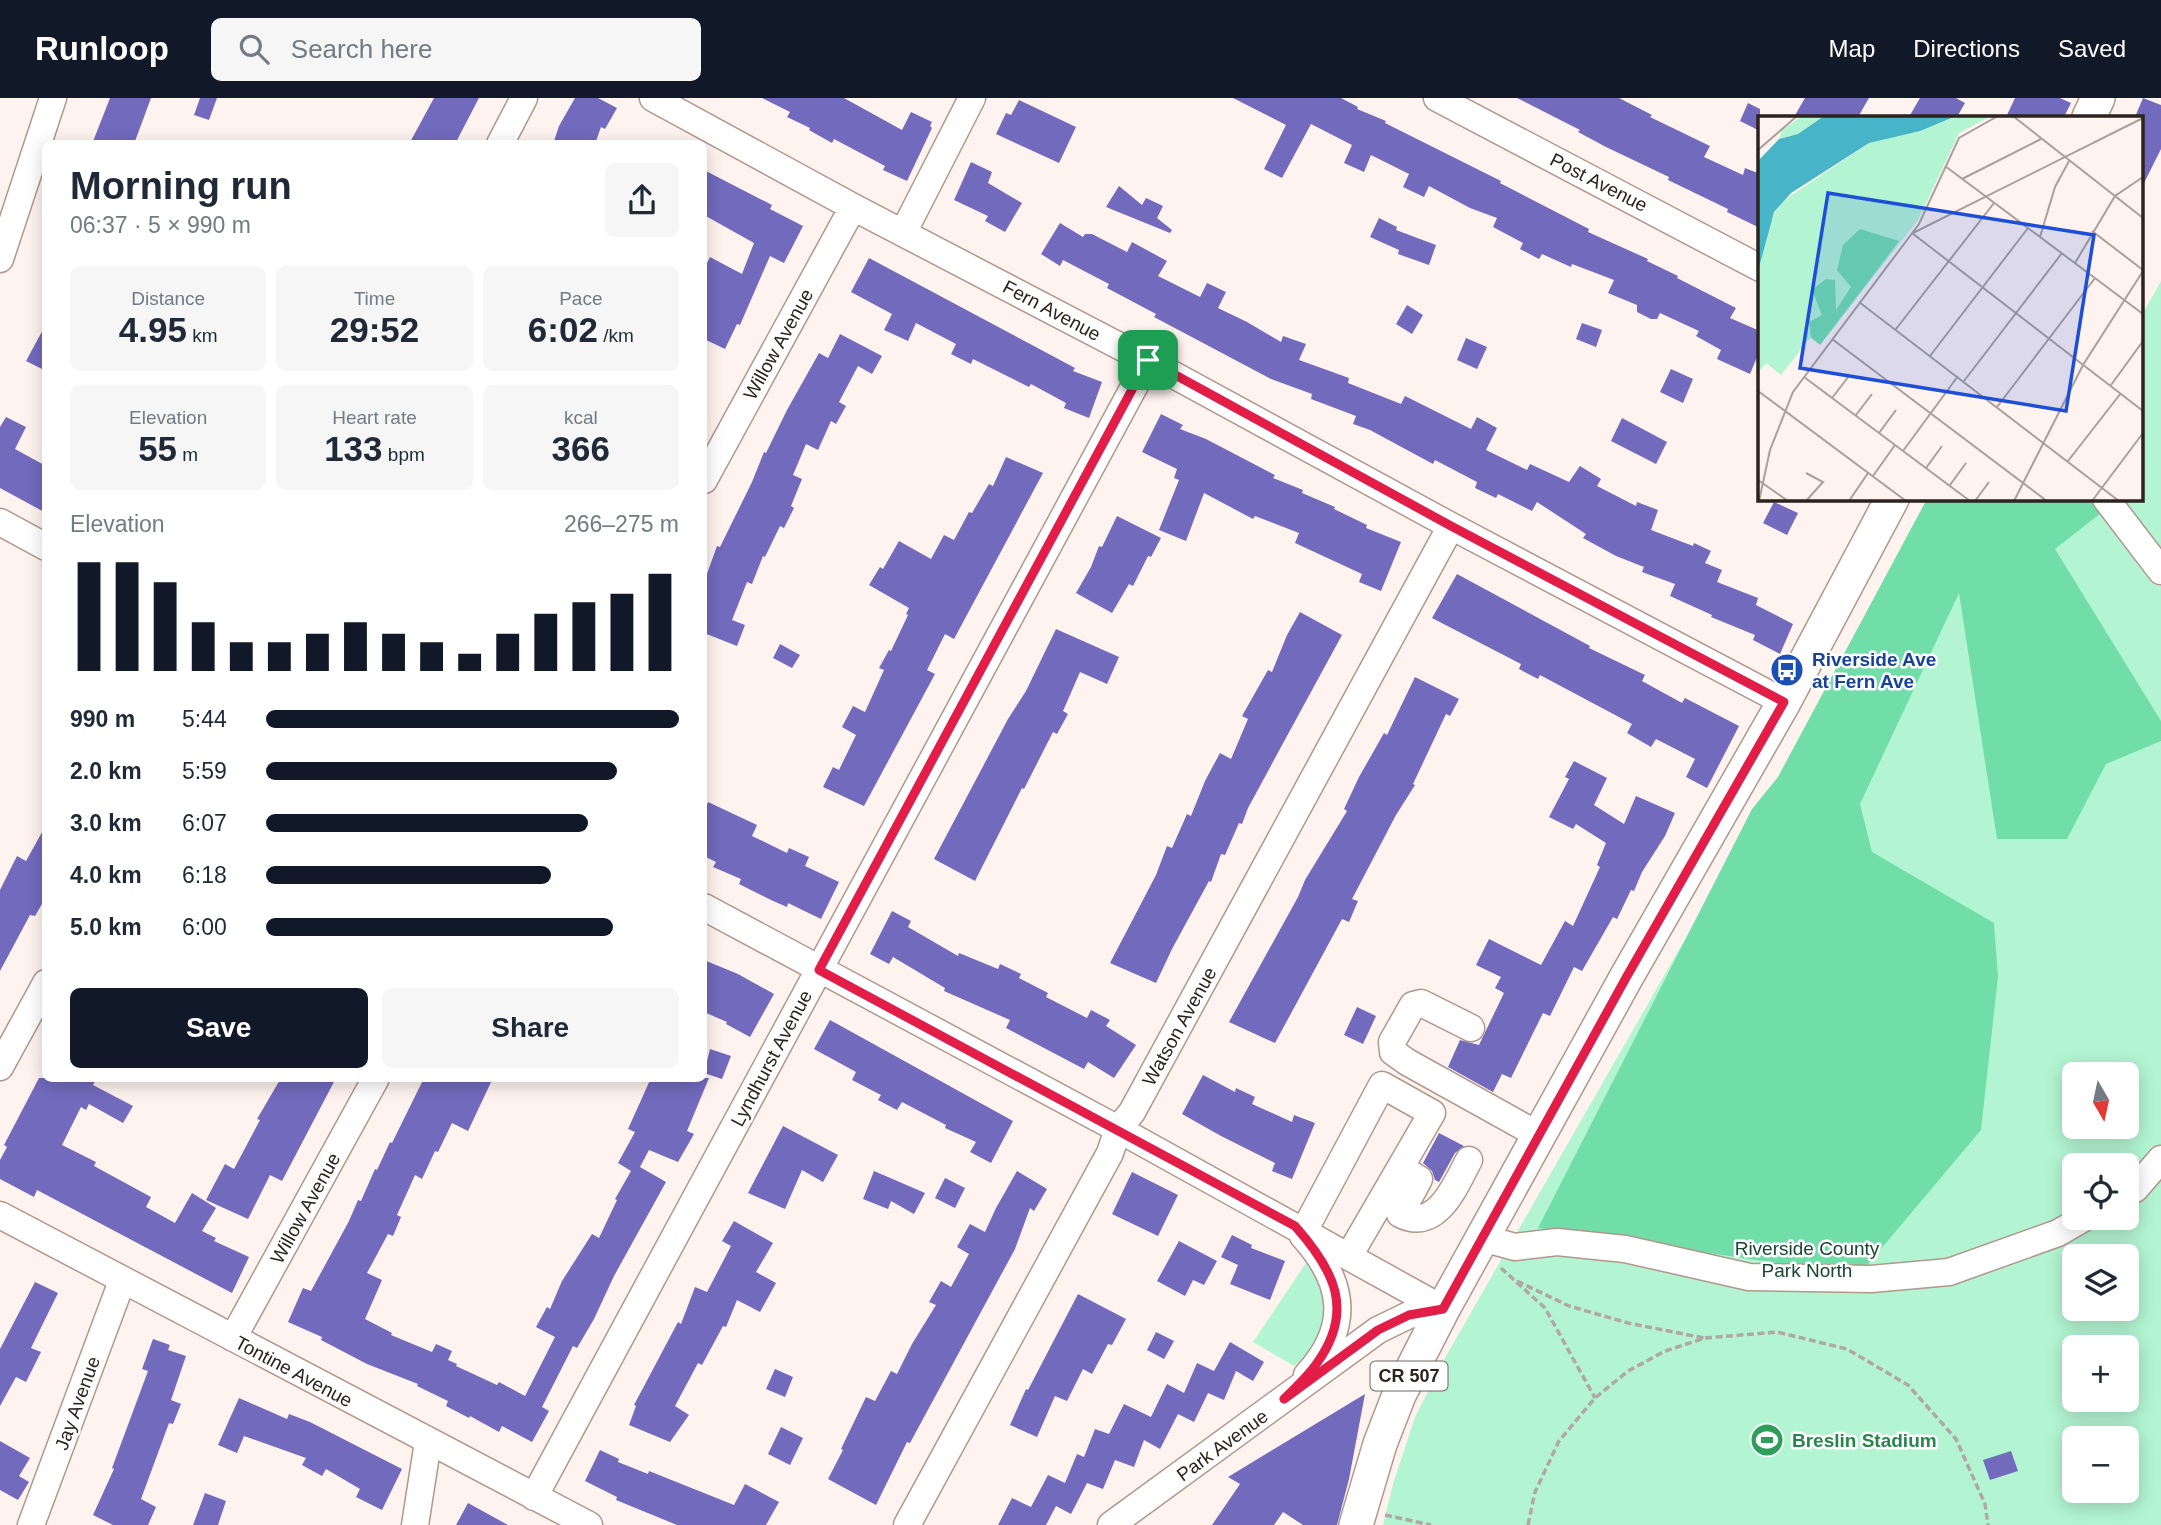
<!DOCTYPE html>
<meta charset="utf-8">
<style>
body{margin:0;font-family:Helvetica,sans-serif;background:#f6f6f7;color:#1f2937;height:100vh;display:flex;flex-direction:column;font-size:26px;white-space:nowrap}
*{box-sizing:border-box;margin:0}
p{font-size:23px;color:#747a83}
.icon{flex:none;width:38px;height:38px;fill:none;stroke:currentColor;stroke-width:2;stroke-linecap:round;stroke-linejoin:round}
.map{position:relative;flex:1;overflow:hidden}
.panel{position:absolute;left:42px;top:42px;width:665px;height:942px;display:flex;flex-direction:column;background:#fff;border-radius:10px;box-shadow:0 4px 18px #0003}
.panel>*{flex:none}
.needle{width:46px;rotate:171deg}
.buttons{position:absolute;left:2062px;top:964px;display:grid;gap:14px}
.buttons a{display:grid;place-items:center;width:77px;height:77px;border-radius:10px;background:#fff;box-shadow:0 4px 18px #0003;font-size:35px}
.pin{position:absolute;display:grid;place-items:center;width:60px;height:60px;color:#fff;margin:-30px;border-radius:14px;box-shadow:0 4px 10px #0006}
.round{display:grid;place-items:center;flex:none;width:74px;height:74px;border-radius:10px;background:#f6f6f7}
.headline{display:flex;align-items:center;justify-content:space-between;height:119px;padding:0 28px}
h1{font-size:38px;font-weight:700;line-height:52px}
.figures{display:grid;grid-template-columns:repeat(3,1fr);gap:10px;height:119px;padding:7px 28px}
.figures div{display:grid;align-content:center;border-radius:10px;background:#f6f6f7;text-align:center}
.figures b{font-size:35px;font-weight:700}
.figures small{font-size:19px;font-weight:400}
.figures p{font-size:19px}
.chart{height:196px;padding:14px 28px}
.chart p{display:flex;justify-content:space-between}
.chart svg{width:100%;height:126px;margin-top:7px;stroke:#111827;stroke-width:6}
.cta{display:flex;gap:14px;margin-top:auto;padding:14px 28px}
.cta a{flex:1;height:80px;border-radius:10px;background:#111827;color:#fff;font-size:28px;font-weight:700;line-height:80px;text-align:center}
.cta a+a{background:#f6f6f7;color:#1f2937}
ul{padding:0 28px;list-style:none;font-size:23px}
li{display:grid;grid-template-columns:112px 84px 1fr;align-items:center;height:52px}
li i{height:18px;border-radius:9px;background:#111827}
header{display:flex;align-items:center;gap:42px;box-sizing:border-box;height:98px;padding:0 35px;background:#111827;color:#fff}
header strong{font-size:33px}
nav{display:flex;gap:38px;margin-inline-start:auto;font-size:24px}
.search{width:490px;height:63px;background:#f6f6f7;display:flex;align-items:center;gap:18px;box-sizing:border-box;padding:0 24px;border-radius:10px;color:#747a83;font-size:26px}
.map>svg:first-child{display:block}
</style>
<header>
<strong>Runloop</strong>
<div class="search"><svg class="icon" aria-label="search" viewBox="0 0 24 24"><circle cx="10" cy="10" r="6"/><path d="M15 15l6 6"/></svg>Search here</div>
<nav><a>Map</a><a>Directions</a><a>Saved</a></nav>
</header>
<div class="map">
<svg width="2161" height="1427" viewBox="0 0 2161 1427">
<rect width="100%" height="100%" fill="#fef3ee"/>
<path fill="#b3f5d2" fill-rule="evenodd" d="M2161,183V1427H1383L1393,1386L1415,1319L1446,1258L1778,679L1927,401H2142V217ZM2074,976H2126V1029H2074ZM2074,1068H2126V1120H2074ZM2074,1158H2126V1211H2074ZM2074,1250H2126V1302H2074ZM2074,1340H2126V1393H2074Z
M1306,1165C1337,1198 1330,1241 1294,1268L1253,1244Z"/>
<path fill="#71deaa" d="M1927,401H2119L2055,451L2161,623V643L2106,666L2067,741H1997L1959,495L1860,706L1872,754L1994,825L1998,879L1981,1032L1859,1177L1538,1130L1752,711L1778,679Z"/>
<path fill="#726abd" d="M110,0H151L134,46H92Z
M200,0H217L209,22L194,17Z
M434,0H479L455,46H409Z
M575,0H598L617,10L605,31L601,29L595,46H553L559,28Z
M762,0H844L902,32L911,14L932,24L930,28L932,30L907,83L883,72L885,68L834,41L832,45L809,32L810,30L787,19L790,14Z
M1233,0H1341L1358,9L1357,11L1386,23L1385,25L1501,83L1500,85L1589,131L1588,134L1648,161L1647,163L1678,178L1677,180L1736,210L1730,220L1760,233V252L1750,276L1717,261L1721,252L1696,238L1699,233L1660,215L1657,221H1651L1637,214V207L1608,195L1614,182L1572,166L1571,169L1542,156L1539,161L1520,151L1523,145L1493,129L1497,120L1470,110L1429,88L1424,99L1403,89L1409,76L1371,57L1364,74L1344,65L1352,47L1311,26L1282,80L1264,71L1286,27Z
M1517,0H1619L1652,17L1650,19L1710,48L1704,59L1743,77L1745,70L1760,76V130L1727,114L1728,111L1668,82L1669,79L1606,49L1578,34L1580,32Z
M1805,0H1869L1858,19H1794Z
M1920,0H1956L1965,5L1957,19H1909Z
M2015,0H2060L2071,5L2064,19H2006Z
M2143,0L2161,7V51L2142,89V19H2135Z
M1019,2L1076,29L1059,65L996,36L1006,15L1011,17Z
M1748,5L1760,11V33L1740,23Z
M971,64L992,74L988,85L1022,105L1005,134L985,123L988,118L954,102Z
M704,72L772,107L770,111L803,128L784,165L770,158L740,227L737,226L725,251L704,241V171L710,159L742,176L754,145L704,117Z
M1119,88L1142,107L1146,100L1163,108L1157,120L1172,132L1170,135L1106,109Z
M1379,120L1397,129L1396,132L1436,147L1429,167L1398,156L1399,152L1370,139Z
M1060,125L1083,139L1085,136H1092L1127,154L1132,144L1167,163L1158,178L1200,199L1207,185L1226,194L1218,210L1247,224L1281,244L1283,238L1306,246L1299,262L1349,280L1348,285L1401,306L1405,298L1471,331L1477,319L1497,330L1486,352L1527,372L1530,366L1569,384L1580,368L1601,381L1597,388L1636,408L1637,404L1658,412L1651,432L1693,448L1694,445L1711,453L1705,465L1722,472L1717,484L1758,500L1756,507L1793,526L1780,556L1753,542L1755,537L1711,519L1712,517L1670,498L1675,486L1642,474L1644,469L1616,458L1583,440L1586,436L1537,404L1532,413L1498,396L1496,400L1475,390L1477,384L1435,362L1433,366L1370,332L1353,326L1356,318L1311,301L1312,296L1271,281L1154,219L1156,216L1107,190L1109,186L1063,162L1060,168L1041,156Z
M869,160L1047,255L1075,270L1073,273L1102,284L1089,320L1064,310L1066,305L1031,286L1029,289L973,261L971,266L951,256L956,246L916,225L908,243L884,232L892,216L851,194Z
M1407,207L1423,217L1412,236L1396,226Z
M1582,225L1602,232L1596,249L1576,241Z
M46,226V273L26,263Z
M840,236L882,258L872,276L858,268L839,304L846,308L836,326L831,323L818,352L806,346L793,377L802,381L791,408L794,410L784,430L780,428L765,459L763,458L752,486L747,484L732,522L745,527L737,548L704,535V484L717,448L720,449L752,384L764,354L766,355L787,312L819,255L828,260Z
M1466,240L1487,249L1477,271L1457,262Z
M1671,271L1693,281L1683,305L1660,294Z
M1161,316L1183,327L1180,331L1206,341L1275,377L1273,380L1303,392L1302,395L1335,409L1334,411L1367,427L1366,430L1401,444L1381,493L1359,484L1362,476L1295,445L1299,435L1255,418L1253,421L1204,395L1186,443L1159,432L1179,382L1174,380L1177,371L1142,354Z
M6,319L26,329L15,351L46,368V415L0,390V329Z
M1622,320L1667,344L1656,366L1611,343Z
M1006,359L1043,375L954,541L945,536L927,572L935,576L864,708L823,689L833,669L839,672L856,637L842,629L853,608L865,614L884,572L879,570L889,552L891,553L908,517L906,516L909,510L869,487L880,469L883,471L899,443L931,461L944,437L954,442L969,414L972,415L989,386L993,388Z
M1774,404L1798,415L1787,437L1763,425Z
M1117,418L1161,440L1151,459L1148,458L1133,488L1129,486L1112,515L1076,495L1091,469L1099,448L1102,449Z
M1457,476L1590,548L1589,550L1645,577L1642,583L1682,605L1685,600L1739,628L1707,690L1686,679L1695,661L1656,641L1651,649L1627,635L1632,626L1540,577L1538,581L1519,571L1521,566L1432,520Z
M1300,514L1342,537L1281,649L1248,710L1242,726L1239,725L1225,757L1221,756L1211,784L1209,783L1172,851L1156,885L1110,865L1156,777L1167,748L1172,750L1187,716L1191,718L1205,683L1220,655L1231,661L1248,621L1242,618L1268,572L1272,574L1287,537Z
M1056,531L1119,559L1107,586L1080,574L1063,613L1068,616L1057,636L1053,634L1024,691L1022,690L975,783L934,761L1008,621L1026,593Z
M780,546L800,557L792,570L773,560Z
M1415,579L1459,601L1450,618L1446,616L1413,686L1415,687L1396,717L1352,801L1358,803L1349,824L1342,821L1275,945L1229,924L1298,799L1305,782L1347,713L1344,711L1359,679L1384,635L1387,637Z
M1574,663L1607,680L1594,707L1624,726L1636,698L1675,715L1665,738L1642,774L1634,793L1631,792L1617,821L1613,819L1582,873L1574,869L1550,918L1543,915L1511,980L1502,976L1493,994L1448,969L1460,942L1479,947L1504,895L1495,890L1501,879L1476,867L1489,841L1541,867L1565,823L1573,828L1600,769L1597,767L1606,745L1576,726L1573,731L1549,719L1569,681L1565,679Z
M708,704L757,727L752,738L787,755L789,750L809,759L805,768L839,784L821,821L788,805L787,809L771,802L739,786L741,781L713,769L716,764L704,758V714Z
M46,727V799L35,818L30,817L0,873V792L17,758L26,763Z
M892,813L911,823L908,829L958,858L959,855L998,871L1000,866L1021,876L1019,880L1048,895L1046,899L1087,920L1091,912L1110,922L1106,928L1136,947L1114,980L1088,964L1084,971L1006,930L1010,922L944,893L945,890L893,859L889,866L870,856Z
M704,862L738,876L774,896L750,939L726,926L727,924L704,914Z
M1357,909L1376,918L1363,946L1344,937Z
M830,922L1013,1023L991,1065L970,1054L976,1044L945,1030L946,1027L902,1004L897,1012L878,1002L881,997L852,982L856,974L814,951Z
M710,951L731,958L722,981L704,975Z
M1203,977L1235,994L1236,990L1255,999L1252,1006L1292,1024L1294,1017L1315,1025L1292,1081L1272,1073L1275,1065L1221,1038L1182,1016Z
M39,980H97L93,987L133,1008L123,1025L89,1006L86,1012L81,1009L62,1047L96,1064L94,1068L151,1099L146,1109L175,1125L192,1095L216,1110L202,1133L216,1140L214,1143L249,1159L232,1195L37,1092L34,1099L0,1081V1062L7,1049L4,1047Z
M281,980H336L282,1083L270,1077L248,1121L206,1102L225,1066L234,1071L260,1022L257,1021Z
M424,980H493L468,1033L452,1025L438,1054L435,1053L422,1081L415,1077L397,1117L401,1119L393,1138L388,1136L367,1175L382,1182L365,1221L392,1235L391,1237L432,1254L436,1246L452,1253L448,1262L457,1266L456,1268L497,1287L499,1284L525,1298L555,1239L536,1229L547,1209L550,1211L562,1183L592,1136L599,1140L617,1102L615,1101L631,1073L618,1065L635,1034L628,1031L651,980H709L687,1033L694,1036L678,1064L649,1052L640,1069L666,1084L614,1178L594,1221L577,1250L573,1248L542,1309L549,1313L532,1344L502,1328L499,1334L470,1318L469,1320L446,1308L448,1303L417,1288L418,1286L367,1266L321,1242L322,1239L288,1224L303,1190L311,1193L349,1123L358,1102L361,1103L375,1071L377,1072L390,1044L392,1045Z
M783,1028L838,1057L823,1084L802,1072L785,1111L748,1095Z
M1439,1035L1464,1048L1455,1055L1439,1084L1435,1082L1432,1073L1423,1065Z
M874,1073L925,1095L914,1116L891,1103L888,1111L863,1101Z
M1017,1073L1047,1091L1034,1113L1030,1110L1015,1151L910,1345L907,1344L876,1407L828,1381L843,1352L841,1351L866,1299L875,1303L891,1273L897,1276L912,1246L936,1207L929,1204L941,1183L951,1189L969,1156L957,1149L970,1126L985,1134L996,1110Z
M1132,1074L1178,1097L1158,1138L1112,1116Z
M945,1080L965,1090L955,1110L935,1100Z
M734,1123L773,1145L756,1174L776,1185L760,1214L737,1202L726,1229L723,1228L702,1267L698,1265L675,1308L689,1317L670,1344L629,1327L636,1308L634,1307L678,1224L681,1226L695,1189L707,1194L731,1148L722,1143Z
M1232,1137L1252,1147L1251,1150L1285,1163L1270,1202L1230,1186L1238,1167L1221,1159Z
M1179,1143L1217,1163L1204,1187L1193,1182L1185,1198L1157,1183Z
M35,1184L58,1195L31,1250L41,1254L26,1284L16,1279L0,1308V1251Z
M1078,1196L1126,1221L1112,1247L1108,1246L1092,1276L1083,1271L1067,1303L1055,1298L1037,1339L1010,1327L1026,1291L1028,1292Z
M1156,1234L1174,1243L1164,1261L1147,1252Z
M153,1241L170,1247L168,1252L186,1258L171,1302L181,1306L173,1326L169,1325L141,1401L156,1409L148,1427H113L93,1417L114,1371L112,1370L148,1273L142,1271Z
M1230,1244L1264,1264L1253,1283L1236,1273L1224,1302L1208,1295L1194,1324L1178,1316L1160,1351L1144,1342L1134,1369L1115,1362L1103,1391L1087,1385L1071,1416L1056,1408L1046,1427H998L1012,1400L1031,1409L1048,1377L1065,1385L1077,1356L1084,1359L1095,1331L1109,1336L1124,1306L1151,1319L1167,1286L1184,1295L1197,1265L1214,1273Z
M775,1271L793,1279L785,1299L766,1291Z
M1365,1296L1349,1381L1337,1427H1303L1283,1414L1274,1427H1212L1240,1386L1228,1379Z
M239,1300L287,1321L289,1316L310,1324L402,1371L382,1412L356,1399L360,1391L326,1371L322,1378L302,1367L306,1360L244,1338L237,1355L218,1347Z
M781,1329L803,1340L790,1367L768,1356Z
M0,1343L30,1360L19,1378L29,1384L18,1402L0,1392Z
M600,1352L619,1361L618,1364L648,1376L649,1373L734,1407L745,1386L779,1404L766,1427H677L616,1402L617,1399L585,1383Z
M2011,1353L2018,1373L1990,1382L1983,1362Z
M205,1395L226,1403L218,1427H193Z
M468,1405L508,1427H456Z"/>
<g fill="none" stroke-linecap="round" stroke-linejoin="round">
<defs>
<path id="minor" d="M653,0L853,109L1148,263L1451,428L1784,604
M1437,0L1760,170
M500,46L524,0
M903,135L972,0
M0,161L53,0
M704,382L853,109
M2106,401L2161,473
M0,424L46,449
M704,809L1118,1031L1443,1211
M1471,930L1421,905L1413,907L1392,944L1393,954L1407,964L1540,1038
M0,969L46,885
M1401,1070L1419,1081L1400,1116C1437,1135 1455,1088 1469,1062
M2126,1096L2135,1091L2161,1061
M0,1117L589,1427
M1304,1133L1382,987L1432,1015L1349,1158
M1303,1138C1345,1184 1351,1229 1307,1277
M1482,1140L1515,1149L1557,1144L1625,1151L1749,1179L1871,1181L1949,1174L2058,1135L2084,1120
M233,1240L376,980
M534,1399L1148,263
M31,1427L122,1183
M415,1427L428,1344
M907,1427L1110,1055L1118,1031L1132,1014L1451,428
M1111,1427L1378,1232L1409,1217L1443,1211"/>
<path id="major" d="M2089,19L2098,0
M1356,1427L1380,1346L1399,1297L1443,1211L1627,878L1784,604L1892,401"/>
</defs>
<use href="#minor" stroke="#b1978c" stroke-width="29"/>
<use href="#major" stroke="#b1978c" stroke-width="36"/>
<path stroke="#b2a7a3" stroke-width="3.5" stroke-dasharray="7 3.5" stroke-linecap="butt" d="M1501,1170L1545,1210L1595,1300
M1517,1183L1569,1208L1628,1225L1704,1240
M1385,1417L1431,1427
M1528,1427L1535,1394L1559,1343L1595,1300L1628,1273L1665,1253L1705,1240L1777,1234L1847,1251L1908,1287L1956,1341L1985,1406L1988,1427"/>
<use href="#minor" stroke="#fff" stroke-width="26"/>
<use href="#major" stroke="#fff" stroke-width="33"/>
</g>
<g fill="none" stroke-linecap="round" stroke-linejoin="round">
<defs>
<path id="route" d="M1148,262L1451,428L1784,604L1627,878L1443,1211L1409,1217L1378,1232L1284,1301C1295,1290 1308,1278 1317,1265C1355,1212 1334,1172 1295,1128L819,872Z"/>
</defs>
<use href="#route" stroke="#fff" stroke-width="14"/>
<use href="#route" stroke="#e11d48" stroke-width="9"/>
</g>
<defs>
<symbol id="bus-disc" viewBox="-11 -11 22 22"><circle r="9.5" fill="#1a4fb4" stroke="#fff"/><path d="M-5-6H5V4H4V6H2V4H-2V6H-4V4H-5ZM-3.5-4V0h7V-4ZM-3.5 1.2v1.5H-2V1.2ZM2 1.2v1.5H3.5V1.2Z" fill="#fff"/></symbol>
<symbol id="stadium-disc" viewBox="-11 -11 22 22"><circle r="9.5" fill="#2e9e5b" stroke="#fff"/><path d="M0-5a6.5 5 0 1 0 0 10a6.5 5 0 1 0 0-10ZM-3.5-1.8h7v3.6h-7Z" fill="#fff"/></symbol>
</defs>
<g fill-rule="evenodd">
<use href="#bus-disc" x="1768" y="553" width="38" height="38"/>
<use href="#stadium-disc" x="1748" y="1323" width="38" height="38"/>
</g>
<g text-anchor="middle" stroke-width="5" stroke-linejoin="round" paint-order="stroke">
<rect fill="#fff" stroke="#6b6462" stroke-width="2" x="1370.5" y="1263.5" width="77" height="29" rx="5"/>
<g font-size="18" font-weight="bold" fill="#2c221e">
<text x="1409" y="1284">CR 507</text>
</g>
<g font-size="19" fill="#2c221e" stroke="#fff">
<text transform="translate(1599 84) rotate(27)" y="7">Post Avenue</text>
<text transform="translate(1052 212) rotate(28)" y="7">Fern Avenue</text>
<text transform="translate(778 246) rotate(-61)" y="7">Willow Avenue</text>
<text transform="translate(1179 928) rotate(-61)" y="7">Watson Avenue</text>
<text transform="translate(771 960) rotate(-62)" y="7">Lyndhurst Avenue</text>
<text transform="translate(305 1110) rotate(-61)" y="7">Willow Avenue</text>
<text transform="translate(294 1273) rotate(28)" y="7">Tontine Avenue</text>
<text transform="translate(77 1305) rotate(-70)" y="7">Jay Avenue</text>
<text transform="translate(1222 1347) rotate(-36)" y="7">Park Avenue</text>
</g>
<g font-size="19" font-weight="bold" fill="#164399" stroke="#fff" text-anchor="start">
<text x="1812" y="568">Riverside Ave<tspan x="1812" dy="22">at Fern Ave</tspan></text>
</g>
<g font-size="19" fill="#184631" stroke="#fff">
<text x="1807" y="1157">Riverside County<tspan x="1807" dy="22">Park North</tspan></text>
</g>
<g font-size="19" font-weight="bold" fill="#27864d" stroke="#fff" text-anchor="start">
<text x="1792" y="1349">Breslin Stadium</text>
</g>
</g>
<g transform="translate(1758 18)">
<rect width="385" height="385" fill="#fef3ee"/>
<path d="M44,0H66L40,18L21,23L24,14ZM198,0H233L201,17L160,104L62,229L52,222L23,259L8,247L0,257V155L9,113L22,87L111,27Z" fill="#b3f5d2"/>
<path d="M102,113L141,125L62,229L53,221L51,206L64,199L54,174L68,163L77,164L78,194L93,171L79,154L85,129Z" fill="#71deaa"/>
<path d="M66,0H198L162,15L111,27L33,77L16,96L0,155V45L21,23L40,18Z" fill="#48b4c7"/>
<path fill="none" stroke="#aa9f9b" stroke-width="2" d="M255,0L385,102M0,34L39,0M187,50L385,198M204,63L283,23M334,115L385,154M154,117L385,295M155,117L385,2M282,121L297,71L311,45M317,147L357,80L385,61M101,186L361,385M138,213L236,87M74,223L289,385M172,240L270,112M46,261L212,385M206,265L304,137M353,269L385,225M0,275L148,385M74,282L91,260M239,291L337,162M98,299L114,278M121,317L138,294M145,335L200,260M310,345L363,277M168,352L184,330M48,357L65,366L48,385M115,360L137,329M0,364L30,385M192,369L208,347M1,385L12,334L35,276L161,108L201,22L240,0M91,385L110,357M217,385L231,366M256,385L325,249L385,155M334,385L385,317"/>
<path fill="#1d4ed8" fill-opacity="0.15" stroke="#1d4ed8" stroke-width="3.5" d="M70,77L336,119L308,295L42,252Z"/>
<rect width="385" height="385" fill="none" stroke="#2c221e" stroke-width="3.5"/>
</g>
</svg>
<div class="buttons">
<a><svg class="needle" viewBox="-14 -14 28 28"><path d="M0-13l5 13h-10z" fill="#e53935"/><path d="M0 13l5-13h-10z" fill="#747a83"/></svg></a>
<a><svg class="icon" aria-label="locate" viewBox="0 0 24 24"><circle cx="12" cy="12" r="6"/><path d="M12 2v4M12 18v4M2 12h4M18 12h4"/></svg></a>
<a><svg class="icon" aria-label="layers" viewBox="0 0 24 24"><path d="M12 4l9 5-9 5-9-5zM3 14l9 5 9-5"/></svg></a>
<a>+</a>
<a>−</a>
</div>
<div class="pin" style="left:1148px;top:262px;background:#1e9e55"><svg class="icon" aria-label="arrive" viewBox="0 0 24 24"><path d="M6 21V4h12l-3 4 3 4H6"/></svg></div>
<section class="panel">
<div class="headline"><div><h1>Morning run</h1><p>06:37 · 5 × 990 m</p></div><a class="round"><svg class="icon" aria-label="share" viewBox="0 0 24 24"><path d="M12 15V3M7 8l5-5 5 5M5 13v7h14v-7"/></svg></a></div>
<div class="figures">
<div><p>Distance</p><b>4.95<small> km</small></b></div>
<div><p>Time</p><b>29:52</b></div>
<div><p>Pace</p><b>6:02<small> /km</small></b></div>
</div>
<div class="figures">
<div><p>Elevation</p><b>55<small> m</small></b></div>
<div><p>Heart rate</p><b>133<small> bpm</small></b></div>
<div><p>kcal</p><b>366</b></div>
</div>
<div class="chart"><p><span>Elevation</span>266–275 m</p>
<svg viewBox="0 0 160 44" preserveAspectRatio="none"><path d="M5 44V6M15 44V6M25 44V13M35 44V27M45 44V34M55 44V34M65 44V31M75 44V27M85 44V31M95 44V34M105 44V38M115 44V31M125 44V24M135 44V20M145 44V17M155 44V10"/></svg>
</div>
<ul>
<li><b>990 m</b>5:44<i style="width:100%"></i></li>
<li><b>2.0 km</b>5:59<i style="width:85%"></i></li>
<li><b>3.0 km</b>6:07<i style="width:78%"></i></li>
<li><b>4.0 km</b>6:18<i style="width:69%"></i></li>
<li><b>5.0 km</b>6:00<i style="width:84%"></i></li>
</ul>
<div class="cta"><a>Save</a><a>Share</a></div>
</section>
</div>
